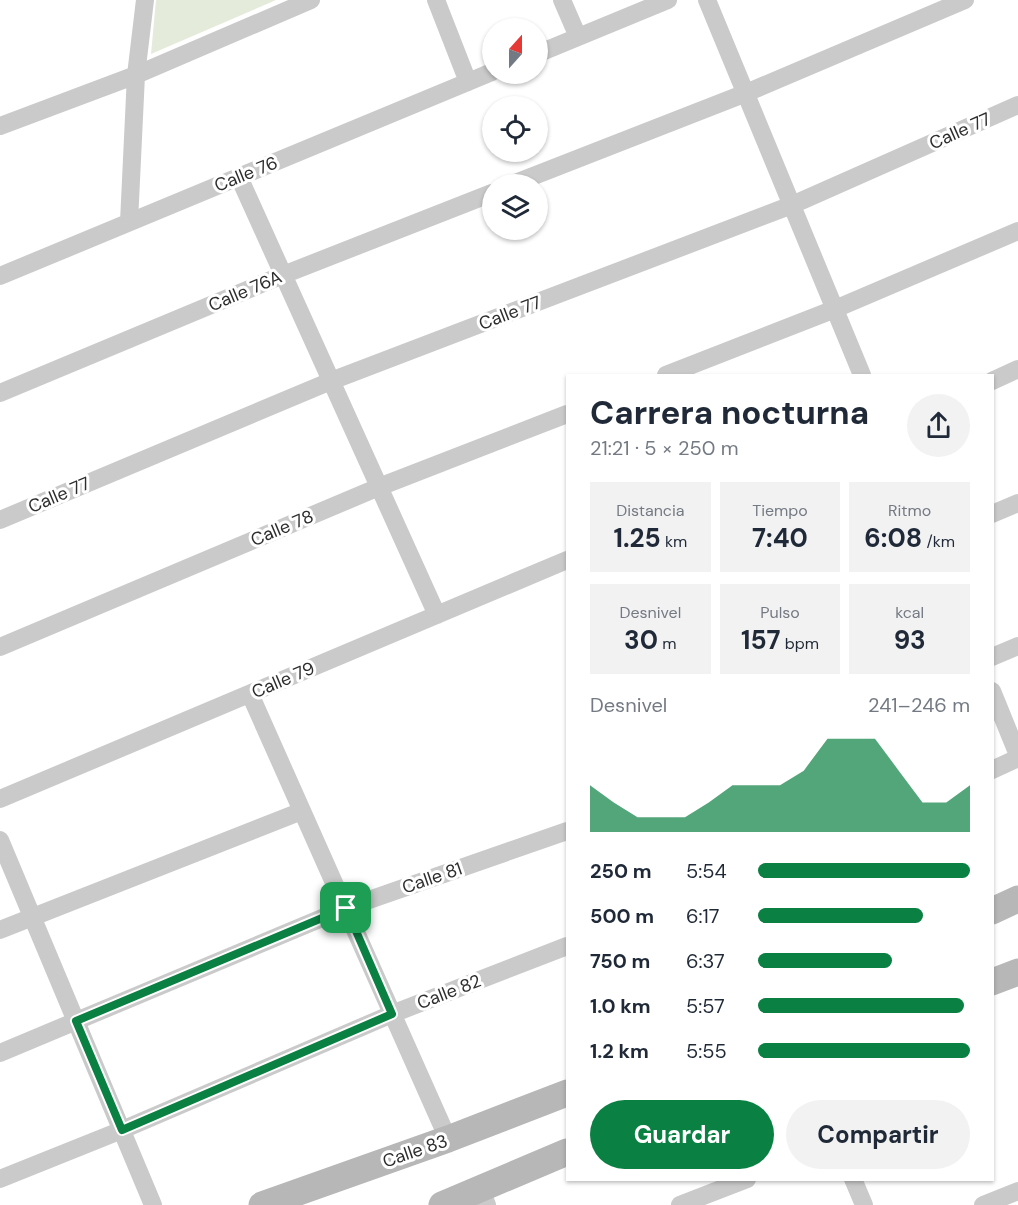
<!DOCTYPE html>
<html lang="es">
<meta charset="utf-8">
<style>
body{margin:0;font-family:"DM Sans",sans-serif;background:#f2f2f3;color:#1f2937;height:100vh;display:flex;flex-direction:column;font-size:22px;white-space:nowrap}
*{box-sizing:border-box;margin:0}
p{font-size:20px;color:#747a83}
.icon{flex:none;width:33px;height:33px;fill:none;stroke:currentColor;stroke-width:2;stroke-linecap:round;stroke-linejoin:round}
.map{position:relative;flex:1;overflow:hidden}
.panel{position:absolute;left:566px;top:374px;width:428px;height:807px;display:flex;flex-direction:column;background:#fff;border-radius:0px;box-shadow:0 2px 4px #0004}
.panel>*{flex:none}
.needle{width:39px;rotate:21deg}
.controls{position:absolute;left:482px;top:18px;display:grid;gap:12px}
.controls a{display:grid;place-items:center;width:66px;height:66px;border-radius:50%;background:#fff;box-shadow:0 2px 4px #0004;font-size:30px}
.pin{position:absolute;display:grid;place-items:center;width:51px;height:51px;color:#fff;margin:-26px;border-radius:12px;box-shadow:0 3px 9px #0006}
.round{display:grid;place-items:center;flex:none;width:63px;height:63px;border-radius:32px;background:#f2f2f3}
.head{display:flex;align-items:center;justify-content:space-between;height:102px;padding:0 24px}
h1{font-size:33px;font-weight:700;line-height:45px}
.metrics{display:grid;grid-template-columns:repeat(3,1fr);gap:9px;height:102px;padding:6px 24px}
.metrics div{display:grid;align-content:center;border-radius:0px;background:#f2f2f3;text-align:center}
.metrics b{font-size:26px;font-weight:700}
.metrics small{font-size:16px;font-weight:400}
.metrics p{font-size:16px}
.chart{height:168px;padding:12px 24px}
.chart p{display:flex;justify-content:space-between}
.chart svg{width:100%;height:108px;margin-top:6px;fill:#0b8043;opacity:.7}
.primary-button{display:flex;gap:12px;margin-top:auto;padding:12px 24px}
.primary-button a{flex:1;height:69px;border-radius:36px;background:#0b8043;color:#fff;font-size:24px;font-weight:700;line-height:69px;text-align:center}
.primary-button a+a{background:#f2f2f3;color:#1f2937}
ul{padding:0 24px;list-style:none;font-size:20px}
li{display:grid;grid-template-columns:96px 72px 1fr;align-items:center;height:45px}
li i{height:15px;border-radius:8px;background:#0b8043}
.map>svg:first-child{display:block}
</style>
<div class="map">
<svg width="1018" height="1205" viewBox="0 0 1018 1205">
<rect width="100%" height="100%" fill="#fff"/>
<path fill="#e5ebda" d="M156,0H276L151,54Z"/>
<g fill="none" stroke-linecap="round" stroke-linejoin="round">
<path stroke="#cacaca" stroke-width="18" d="M436,0L468,82
M562,0L578,37
M707,0L862,375
M537,54L668,0
M0,126L136,75L311,0
M239,177L437,615
M513,184L746,93L965,0
M129,222L136,75L145,0
M0,276L492,72
M666,375L835,309L1018,231
M992,381L1018,369
M0,393L283,275L492,193
M992,514L1018,503
M0,520L331,381L792,205L1018,105
M0,647L379,487L567,414
M992,657L1018,646
M992,691L1018,755
M250,694L448,1139
M992,770L1018,758
M0,799L567,560
M0,840L153,1205
M0,930L302,811
M0,1053L346,908L567,831
M0,1179L122,1130L392,1014L567,946
M853,1179L864,1205
M480,1188L487,1205
M680,1205L747,1179
M983,1205L1018,1191"/>
<path stroke="#b7b7b7" stroke-width="27" d="M992,911L1018,899
M992,982L1018,972
M262,1205L448,1139L567,1093
M442,1205L567,1152"/>
</g>
<g fill="none" stroke-linecap="round" stroke-linejoin="round">
<defs>
<path id="route" d="M346,908L392,1014L122,1130L76,1021Z"/>
</defs>
<use href="#route" stroke="#fff" stroke-width="12"/>
<use href="#route" stroke="#0b8043" stroke-width="8"/>
</g>
<g text-anchor="middle" stroke-width="6" stroke-linejoin="round" paint-order="stroke">
<g font-size="18" fill="#2d2d2d" stroke="#fff">
<text transform="translate(960 131) rotate(-24)" y="6">Calle 77</text>
<text transform="translate(246 174) rotate(-22)" y="6">Calle 76</text>
<text transform="translate(245 291) rotate(-23)" y="6">Calle 76A</text>
<text transform="translate(510 313) rotate(-21)" y="6">Calle 77</text>
<text transform="translate(59 495) rotate(-23)" y="6">Calle 77</text>
<text transform="translate(282 528) rotate(-23)" y="6">Calle 78</text>
<text transform="translate(283 680) rotate(-23)" y="6">Calle 79</text>
<text transform="translate(432 878) rotate(-19)" y="6">Calle 81</text>
<text transform="translate(449 992) rotate(-21)" y="6">Calle 82</text>
<text transform="translate(415 1151) rotate(-19)" y="6">Calle 83</text>
</g>
</g>
</svg>
<div class="controls">
<a><svg class="needle" viewBox="-14 -14 28 28"><path d="M0-13l5 13h-10z" fill="#e53935"/><path d="M0 13l5-13h-10z" fill="#747a83"/></svg></a>
<a><svg class="icon" aria-label="locate" viewBox="0 0 24 24"><circle cx="12" cy="12" r="6"/><path d="M12 2v4M12 18v4M2 12h4M18 12h4"/></svg></a>
<a><svg class="icon" aria-label="layers" viewBox="0 0 24 24"><path d="M12 4l9 5-9 5-9-5zM3 14l9 5 9-5"/></svg></a>
</div>
<div class="pin" style="left:346px;top:908px;background:#1e9e55"><svg class="icon" aria-label="arrive" viewBox="0 0 24 24"><path d="M6 21V4h12l-3 4 3 4H6"/></svg></div>
<section class="panel">
<div class="head"><div><h1>Carrera nocturna</h1><p>21:21 · 5 × 250 m</p></div><a class="round"><svg class="icon" aria-label="share" viewBox="0 0 24 24"><path d="M12 15V3M7 8l5-5 5 5M5 13v7h14v-7"/></svg></a></div>
<div class="metrics">
<div><p>Distancia</p><b>1.25<small> km</small></b></div>
<div><p>Tiempo</p><b>7:40</b></div>
<div><p>Ritmo</p><b>6:08<small> /km</small></b></div>
</div>
<div class="metrics">
<div><p>Desnivel</p><b>30<small> m</small></b></div>
<div><p>Pulso</p><b>157<small> bpm</small></b></div>
<div><p>kcal</p><b>93</b></div>
</div>
<div class="chart"><p><span>Desnivel</span>241–246 m</p>
<svg viewBox="0 0 160 44" preserveAspectRatio="none"><path d="M0 44V25L10 32L20 38L30 38L40 38L50 32L60 25L70 25L80 25L90 19L100 6L110 6L120 6L130 19L140 32L150 32L160 25V44z"/></svg>
</div>
<ul>
<li><b>250 m</b>5:54<i style="width:100%"></i></li>
<li><b>500 m</b>6:17<i style="width:78%"></i></li>
<li><b>750 m</b>6:37<i style="width:63%"></i></li>
<li><b>1.0 km</b>5:57<i style="width:97%"></i></li>
<li><b>1.2 km</b>5:55<i style="width:100%"></i></li>
</ul>
<div class="primary-button"><a>Guardar</a><a>Compartir</a></div>
</section>
</div>
